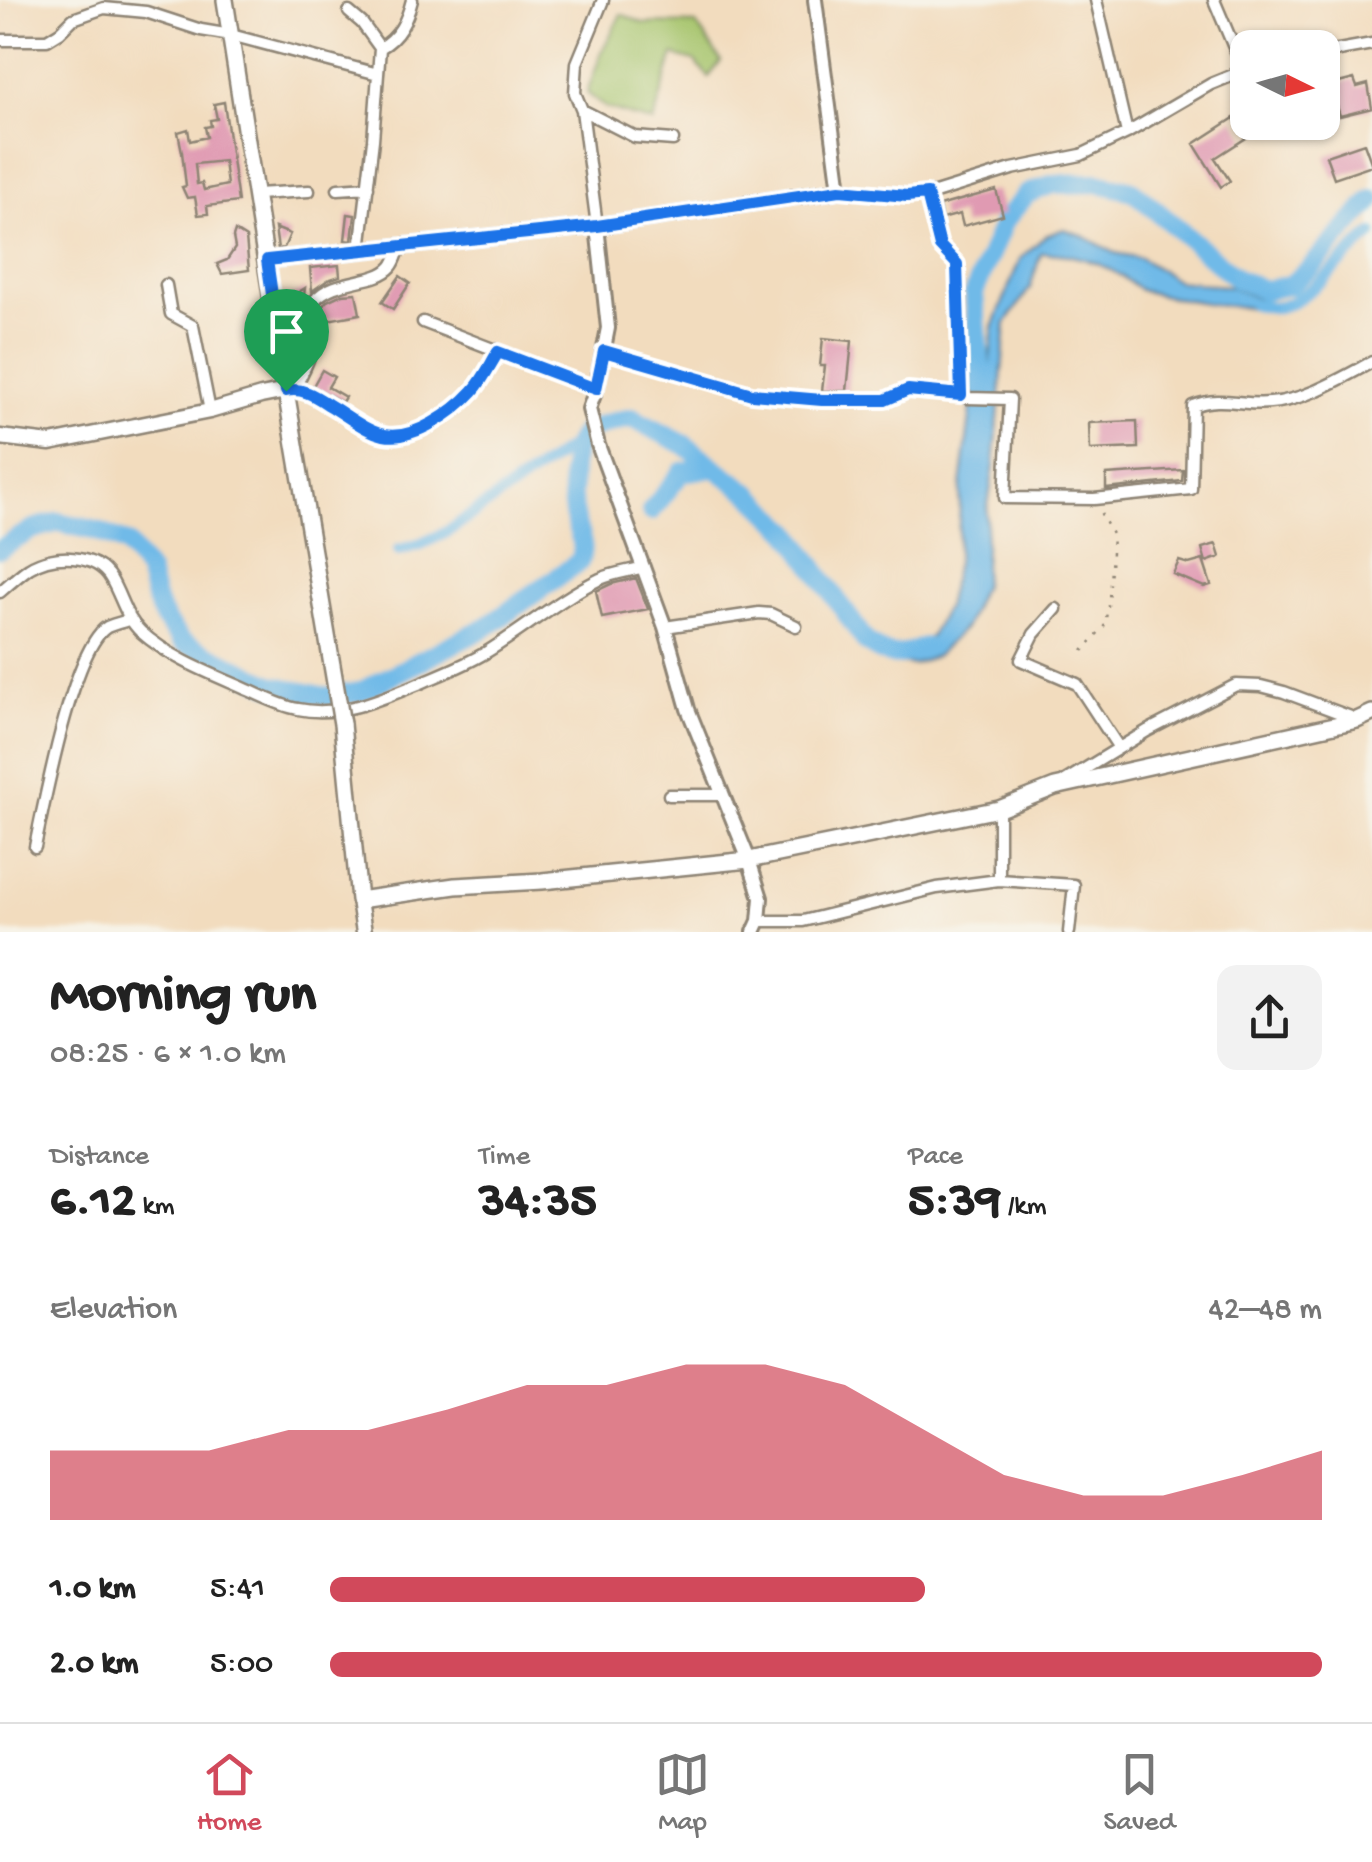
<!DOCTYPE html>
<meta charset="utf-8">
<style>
body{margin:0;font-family:"Gochi Hand",sans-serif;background:#f2f2f2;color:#222;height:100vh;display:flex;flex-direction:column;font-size:38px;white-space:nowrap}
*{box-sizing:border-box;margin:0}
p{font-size:32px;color:#767676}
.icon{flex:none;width:55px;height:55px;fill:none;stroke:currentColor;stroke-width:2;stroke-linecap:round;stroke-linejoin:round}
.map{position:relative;height:932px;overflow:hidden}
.drawer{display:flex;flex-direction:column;background:#fff;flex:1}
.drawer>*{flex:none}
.needle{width:65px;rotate:95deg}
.fabs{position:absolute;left:1230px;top:30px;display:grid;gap:20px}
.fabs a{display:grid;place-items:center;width:110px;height:110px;border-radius:20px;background:#fff;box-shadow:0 2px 8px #0004;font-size:50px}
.pin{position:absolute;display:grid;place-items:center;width:85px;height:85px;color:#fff;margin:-102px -42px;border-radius:50% 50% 50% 0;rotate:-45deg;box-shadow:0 0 10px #0007}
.pin .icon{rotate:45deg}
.round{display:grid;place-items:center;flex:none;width:105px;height:105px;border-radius:20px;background:#f2f2f2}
.overview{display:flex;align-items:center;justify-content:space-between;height:170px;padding:0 50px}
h1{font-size:55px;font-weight:700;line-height:75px}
.figures{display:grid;grid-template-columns:repeat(3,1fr);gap:15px;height:170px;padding:10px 50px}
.figures div{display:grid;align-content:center}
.figures b{font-size:50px;font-weight:700}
.figures small{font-size:28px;font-weight:400}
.figures p{font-size:28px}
.chart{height:280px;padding:20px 50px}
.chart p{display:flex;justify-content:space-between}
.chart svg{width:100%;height:180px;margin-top:10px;fill:#d1495b;opacity:.7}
ul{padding:0 50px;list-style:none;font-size:32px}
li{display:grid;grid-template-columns:160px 120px 1fr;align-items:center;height:75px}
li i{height:25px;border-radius:12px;background:#d1495b}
.menu{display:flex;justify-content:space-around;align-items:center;height:140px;border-top:2px solid #e0e0e0;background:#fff;font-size:28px;color:#767676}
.menu a{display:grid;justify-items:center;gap:5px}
.menu .on{color:#d1495b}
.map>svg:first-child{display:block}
</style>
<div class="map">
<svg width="1372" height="932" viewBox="0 0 1372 932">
<rect width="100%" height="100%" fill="#f7f3e8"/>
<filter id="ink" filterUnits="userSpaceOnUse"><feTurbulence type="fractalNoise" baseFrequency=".01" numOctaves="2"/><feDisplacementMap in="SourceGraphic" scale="20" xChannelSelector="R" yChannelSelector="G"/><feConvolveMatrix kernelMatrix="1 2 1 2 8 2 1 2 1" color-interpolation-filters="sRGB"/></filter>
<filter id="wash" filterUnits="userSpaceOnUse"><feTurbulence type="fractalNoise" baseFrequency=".0048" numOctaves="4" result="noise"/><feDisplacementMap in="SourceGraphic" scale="40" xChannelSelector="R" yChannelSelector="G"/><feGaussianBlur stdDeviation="2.25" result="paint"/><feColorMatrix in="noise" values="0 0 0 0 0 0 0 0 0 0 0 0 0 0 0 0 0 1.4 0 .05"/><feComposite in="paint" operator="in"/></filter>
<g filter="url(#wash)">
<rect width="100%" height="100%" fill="#f2dcbe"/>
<path fill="#a6c46c" stroke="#68784c" stroke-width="2.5" d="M621,14L643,23L696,24L721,61L709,77L694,61L673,55L653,123L606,108L587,93L600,56Z"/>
<path fill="#6fbae8" stroke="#4d728a" stroke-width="2.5" d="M1064,229L1081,235L1115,253L1140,258L1178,281L1232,287L1270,304L1269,309C1228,307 1184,301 1143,291C1135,288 1131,283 1124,278C1101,262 1068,252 1041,253L1030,288L1006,323L994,467L987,512L983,585L965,627L936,656L913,665L895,662L903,647L929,638L946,607L957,558L961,486L971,409L969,362L989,365L993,327L1020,259L1045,236Z"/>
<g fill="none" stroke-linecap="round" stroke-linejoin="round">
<path stroke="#6fbae8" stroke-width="12" d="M1253,304C1260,305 1270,308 1277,307C1306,304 1348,252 1372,234
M399,550L421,544L445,533L578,442"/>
<path stroke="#6fbae8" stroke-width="20" d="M982,389L974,293L1004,221L1027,194L1053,184L1098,183L1133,191L1237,279L1264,290L1290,285L1310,268L1372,200
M651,511L682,472L714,467L751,494L790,532L866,642C888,659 899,658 925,647
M0,549L33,529L59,522L97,531L127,544L148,572L155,599L165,620L182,642L271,685L326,697L360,692L488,626L579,562C587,548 580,538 576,524C571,504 566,446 586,432C596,426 620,420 632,418L685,445L714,467"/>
</g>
<g id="blocks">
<path fill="#e09ab2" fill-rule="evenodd" d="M1354,79L1357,87L1368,84L1372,108L1340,116L1331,85Z
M224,102L238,202L207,206L208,214L198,215L195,197L187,198L182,187L186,186L182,152L178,132L188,129L190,141L207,137L205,127L211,126L210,120L217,119L214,104ZM224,161L227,185L204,190L202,183L197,184L195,164Z
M1234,118L1246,138L1215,158L1230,181L1221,187L1194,144Z
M1364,143L1372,165L1334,178L1326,156Z
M996,190L1003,215L963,226L960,214L942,219L939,206Z
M348,214L355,215L352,241L345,240Z
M275,228L290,234L284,248L278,249Z
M235,231L246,238L249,270L222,274L217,264L227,260L235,248L233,237Z
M339,265L340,276L328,280L312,291L310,268Z
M400,276L410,283L393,309L382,302Z
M305,288L299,332L288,330L291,297Z
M356,293L360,314L317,322L319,310L327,301L342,294Z
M823,338L852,341L847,391H822L825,366H820Z
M322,370L334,377L328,387L345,397L342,402L313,386Z
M1137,421L1138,448L1090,450L1089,423Z
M1183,470L1182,481L1106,489V475Z
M1216,544L1220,557L1206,562L1202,548Z
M1203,560L1211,585L1204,587L1173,574L1179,561L1189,564Z
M636,578L648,609L602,618L596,591L611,584Z"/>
</g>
</g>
<g filter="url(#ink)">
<use href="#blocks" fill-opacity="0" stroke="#8e8474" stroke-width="2.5"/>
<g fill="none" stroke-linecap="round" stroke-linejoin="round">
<defs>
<path id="minor" d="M603,0L577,63L575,93L582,110L635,137L673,140
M1096,0L1127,133
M1214,0L1244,71
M349,12L362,23L380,48C399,38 407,20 412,0
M0,40H47L60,32L73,19L104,8L146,12L201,30L231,35L378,74
M1322,53L1372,44
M582,110L597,226
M338,189L368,187
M840,190L907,195L935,193L1012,169L1081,155L1127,133L1211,84L1248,69
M256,194L309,191
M927,194L940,246L957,264L961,395
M360,250L373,140L380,48
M166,285L171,314L193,326L210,411
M423,322L596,389
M604,351L752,394L822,400H885L908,390L955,394L967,398L1010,399L1005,498L1094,499L1191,489L1193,406C1221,395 1242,406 1270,403C1304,401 1342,378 1372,362
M294,389C300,378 307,366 310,354C314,337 302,314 314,301C334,277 375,285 391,267C396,262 398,251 401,245
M286,391C302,387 315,396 329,405C345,414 365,431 384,435C413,441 454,412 473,391C483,380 490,364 498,352
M0,592C9,584 19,575 29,568C53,553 96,553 111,579C122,598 125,617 141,632C171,659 212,674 248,690C264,697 281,706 298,709C341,718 384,698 423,682C444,673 465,665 485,653C523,630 559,599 600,579C613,573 630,571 644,567
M1056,609L1034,634L1021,660L1077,684L1119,748
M665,627L759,613L771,614L796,626
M1065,781L1147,731L1236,685L1261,686L1284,692L1356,719
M669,795H723
M35,847C44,804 73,648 107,627C113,624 122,622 129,620
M999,880V809
M759,921H803L937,888L999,880L1074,885L1069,932"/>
<path id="tertiary" d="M597,226L608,328L596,389L589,409L598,445L665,627L688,709L749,860L761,898L759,921L754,932
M267,260L597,226L840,190L815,0"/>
<path id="secondary" d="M0,437L50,443L210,411L261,396L286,391
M359,900L364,932"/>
<path id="primary" d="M225,0L286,391L332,665
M342,724L359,900L455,886L542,881L749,860L999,809L1055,787L1357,720L1372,713"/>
</defs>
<use href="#minor" stroke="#8e8474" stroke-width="15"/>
<use href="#tertiary" stroke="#8e8474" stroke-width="18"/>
<use href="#secondary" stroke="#8e8474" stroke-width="19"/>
<use href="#primary" stroke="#8e8474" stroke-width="20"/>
<path stroke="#8e8474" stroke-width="2.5" stroke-dasharray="2.5 8" stroke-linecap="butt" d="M1083,651L1105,625L1109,599L1113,536L1099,510"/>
<use href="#minor" stroke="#fff" stroke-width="10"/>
<use href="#tertiary" stroke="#fff" stroke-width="12"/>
<use href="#secondary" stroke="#fff" stroke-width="14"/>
<use href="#primary" stroke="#fff" stroke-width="15"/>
<defs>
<path id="primary-bridge" d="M332,665L342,724"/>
</defs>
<use href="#primary-bridge" stroke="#8e8474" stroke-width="20" stroke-linecap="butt"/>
<use href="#primary-bridge" stroke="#fff" stroke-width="15"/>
</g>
</g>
<g fill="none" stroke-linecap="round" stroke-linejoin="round" filter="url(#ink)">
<defs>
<path id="route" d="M840,190L907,196L927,194L940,246L957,264L961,395L908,390L885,400H822L752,394L604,351L596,389L498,352C490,365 483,380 473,391C454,412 413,441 384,435C365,431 345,414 329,405C315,396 302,387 286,391L267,260L597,226Z"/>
</defs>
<use href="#route" stroke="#fff" stroke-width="20"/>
<use href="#route" stroke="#1a73e8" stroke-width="12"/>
</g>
</svg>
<div class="fabs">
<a><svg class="needle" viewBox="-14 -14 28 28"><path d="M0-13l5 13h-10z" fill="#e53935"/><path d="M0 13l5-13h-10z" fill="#767676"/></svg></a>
</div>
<div class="pin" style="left:286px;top:391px;background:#1e9e55"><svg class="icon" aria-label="arrive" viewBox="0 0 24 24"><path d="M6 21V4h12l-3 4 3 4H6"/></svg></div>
</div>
<section class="drawer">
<div class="overview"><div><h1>Morning run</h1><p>08:25 · 6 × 1.0 km</p></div><a class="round"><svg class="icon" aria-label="share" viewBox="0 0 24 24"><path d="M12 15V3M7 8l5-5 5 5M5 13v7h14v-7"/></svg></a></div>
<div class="figures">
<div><p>Distance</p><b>6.12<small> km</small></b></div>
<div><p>Time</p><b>34:35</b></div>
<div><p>Pace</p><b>5:39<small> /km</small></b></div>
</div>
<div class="chart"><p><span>Elevation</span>42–48 m</p>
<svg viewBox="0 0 160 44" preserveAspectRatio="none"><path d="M0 44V27L10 27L20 27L30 22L40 22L50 17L60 11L70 11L80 6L90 6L100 11L110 22L120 33L130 38L140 38L150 33L160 27V44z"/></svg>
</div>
<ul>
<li><b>1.0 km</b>5:41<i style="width:60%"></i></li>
<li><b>2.0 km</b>5:00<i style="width:100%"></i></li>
</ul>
</section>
<nav class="menu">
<a class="on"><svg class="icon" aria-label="home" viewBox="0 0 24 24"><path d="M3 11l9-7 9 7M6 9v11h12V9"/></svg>Home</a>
<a><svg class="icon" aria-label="map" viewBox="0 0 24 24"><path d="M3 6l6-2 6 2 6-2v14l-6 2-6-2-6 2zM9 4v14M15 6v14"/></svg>Map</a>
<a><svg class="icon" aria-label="saved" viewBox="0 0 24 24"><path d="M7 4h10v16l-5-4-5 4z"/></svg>Saved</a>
</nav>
